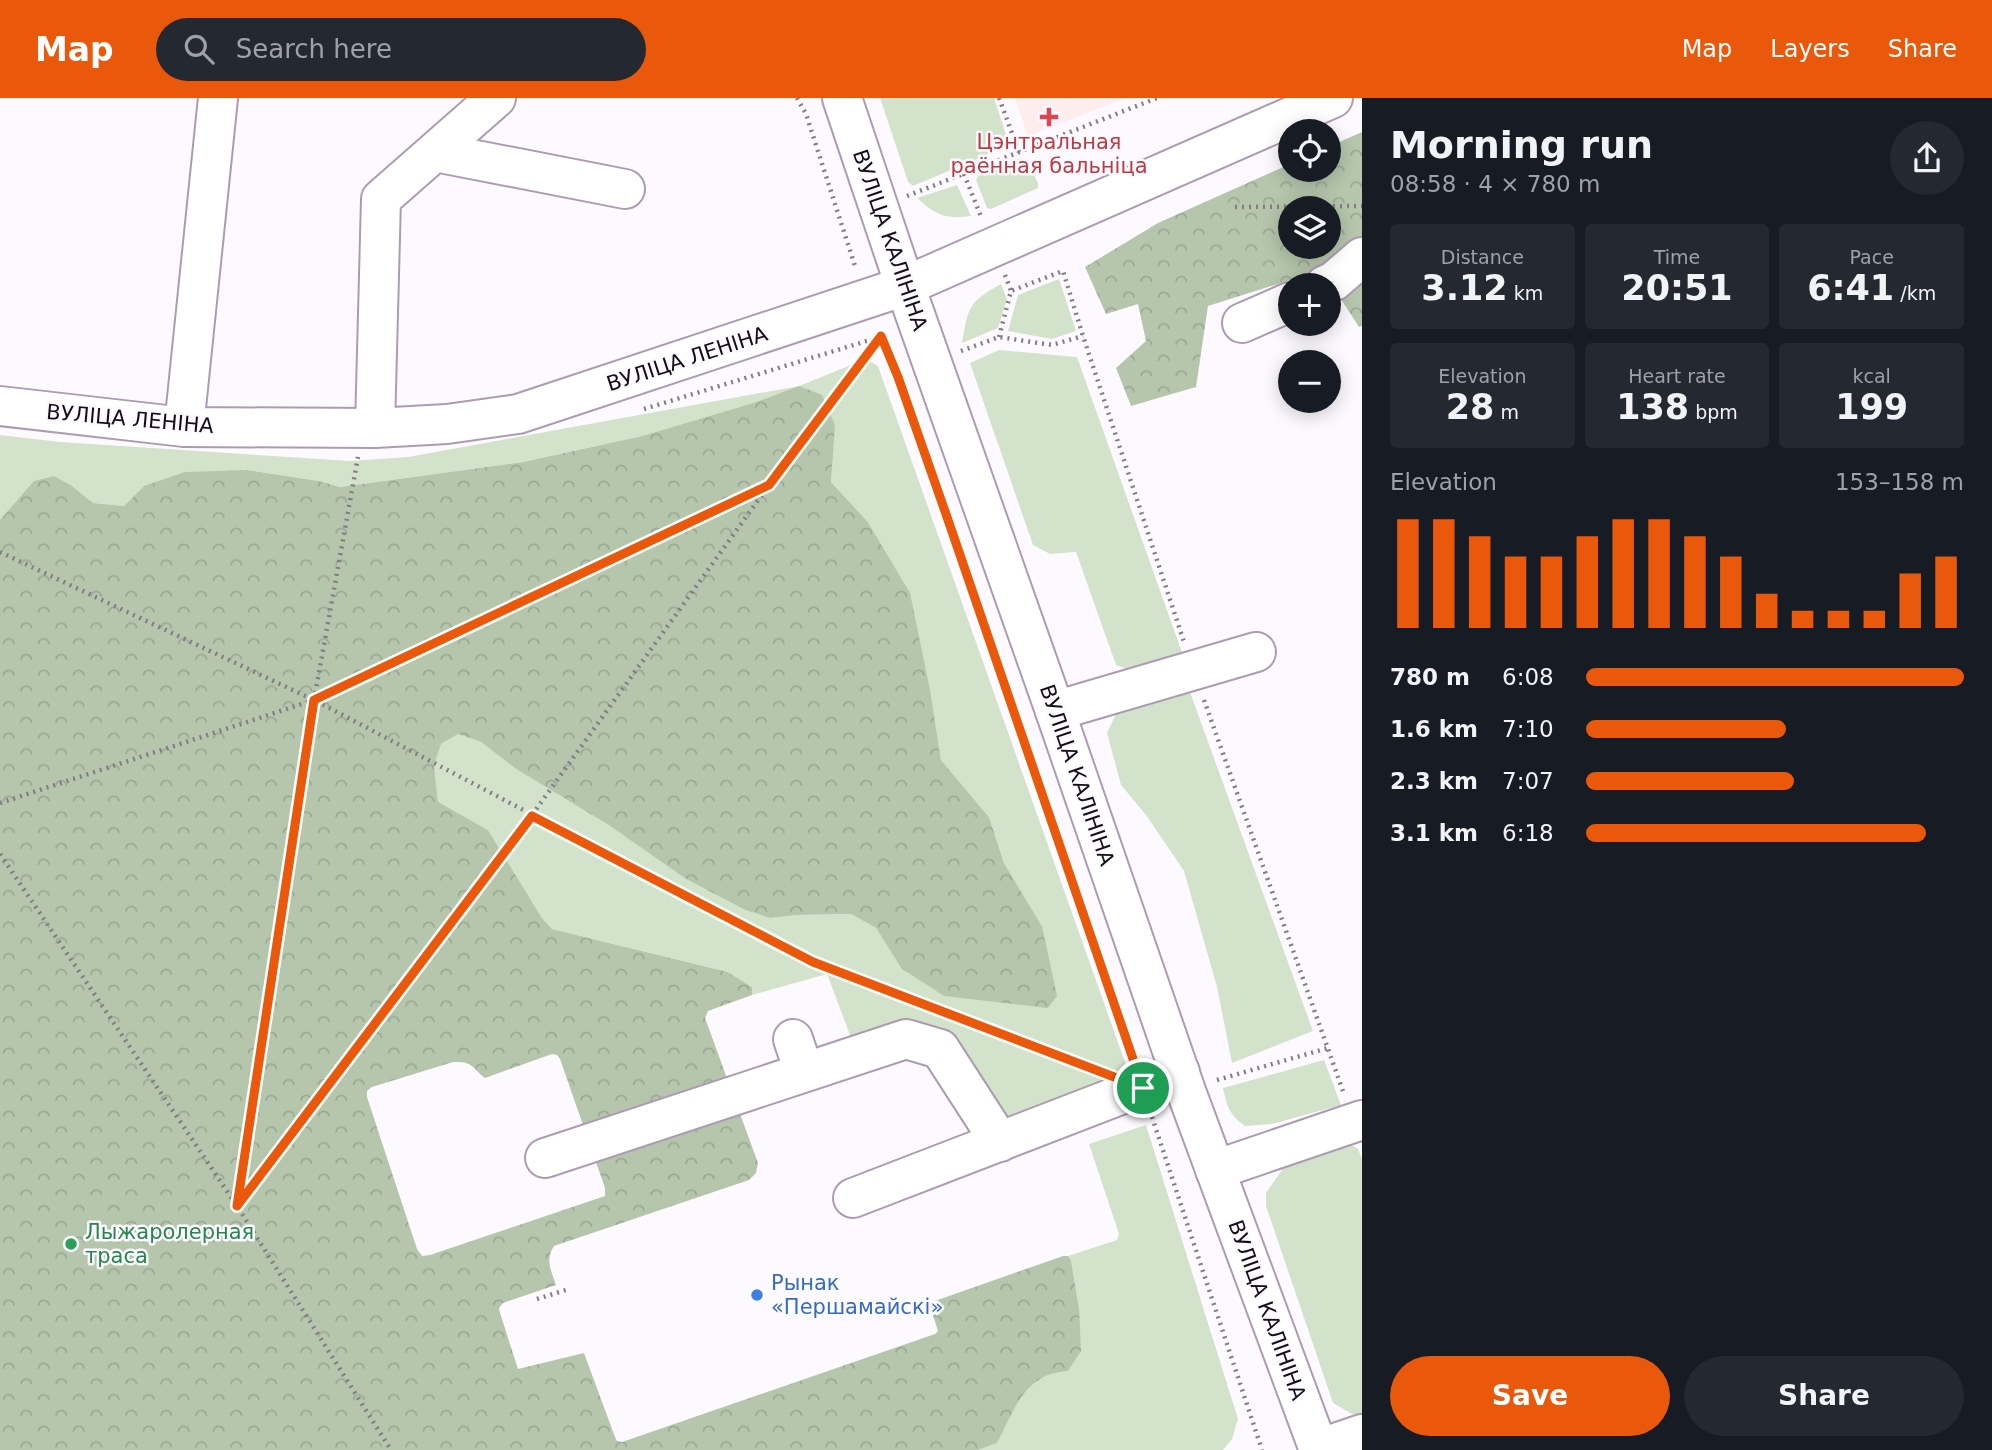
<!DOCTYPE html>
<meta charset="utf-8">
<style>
body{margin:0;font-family:"DejaVu Sans",sans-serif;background:#242831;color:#f1f3f6;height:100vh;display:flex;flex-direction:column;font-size:26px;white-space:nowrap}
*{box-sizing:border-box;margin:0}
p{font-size:23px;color:#9ea1a6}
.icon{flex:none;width:38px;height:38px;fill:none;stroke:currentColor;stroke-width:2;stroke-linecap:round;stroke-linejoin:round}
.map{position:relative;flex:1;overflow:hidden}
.drawer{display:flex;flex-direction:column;background:#171b24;width:630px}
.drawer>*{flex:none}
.tools{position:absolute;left:1278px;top:21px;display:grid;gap:14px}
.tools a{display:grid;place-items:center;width:63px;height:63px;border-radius:50%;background:#171b24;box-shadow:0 4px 18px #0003;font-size:35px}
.pin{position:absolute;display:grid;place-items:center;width:60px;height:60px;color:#fff;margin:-30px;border:4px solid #fff;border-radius:50%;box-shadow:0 2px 7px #0007}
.round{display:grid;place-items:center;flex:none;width:74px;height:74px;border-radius:37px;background:#242831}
.head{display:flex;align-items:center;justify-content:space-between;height:119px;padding:0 28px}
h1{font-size:38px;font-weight:700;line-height:52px}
.figures{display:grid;grid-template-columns:repeat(3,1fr);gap:10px;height:119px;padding:7px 28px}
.figures div{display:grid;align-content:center;border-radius:7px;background:#242831;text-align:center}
.figures b{font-size:35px;font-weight:700}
.figures small{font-size:19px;font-weight:400}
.figures p{font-size:19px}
.chart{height:196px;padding:14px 28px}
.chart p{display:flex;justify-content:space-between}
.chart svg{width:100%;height:126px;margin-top:7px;stroke:#ea580c;stroke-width:6}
.primary-button{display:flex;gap:14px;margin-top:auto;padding:14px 28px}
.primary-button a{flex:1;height:80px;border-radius:42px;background:#ea580c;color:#fff;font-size:28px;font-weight:700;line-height:80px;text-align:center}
.primary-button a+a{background:#242831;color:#f1f3f6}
ul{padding:0 28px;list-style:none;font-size:23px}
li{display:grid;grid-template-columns:112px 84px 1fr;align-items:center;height:52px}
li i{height:18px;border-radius:9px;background:#ea580c}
header{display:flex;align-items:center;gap:42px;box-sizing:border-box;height:98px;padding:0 35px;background:#ea580c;color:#fff}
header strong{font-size:33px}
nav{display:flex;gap:38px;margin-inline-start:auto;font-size:24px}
.search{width:490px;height:63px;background:#242831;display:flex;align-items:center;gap:18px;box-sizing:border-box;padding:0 24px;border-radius:38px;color:#9ea1a6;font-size:26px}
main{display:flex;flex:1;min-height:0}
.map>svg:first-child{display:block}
</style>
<header>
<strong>Map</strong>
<div class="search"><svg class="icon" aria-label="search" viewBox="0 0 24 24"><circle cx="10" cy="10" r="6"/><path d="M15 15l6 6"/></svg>Search here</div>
<nav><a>Map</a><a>Layers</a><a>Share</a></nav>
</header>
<main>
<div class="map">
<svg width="1362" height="1352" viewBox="0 0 1362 1352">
<defs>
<pattern id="forest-crowns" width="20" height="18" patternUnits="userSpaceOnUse" patternTransform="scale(1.75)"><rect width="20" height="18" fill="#b5c6ad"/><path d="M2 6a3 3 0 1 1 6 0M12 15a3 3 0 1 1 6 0" fill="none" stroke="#9ba994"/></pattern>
</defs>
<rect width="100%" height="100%" fill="#fdfaff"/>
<path fill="#fdeded" d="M1015,0H1126L1028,38Z"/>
<path fill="#d3e3cb" d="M880,0H994L1008,43V48L913,88L908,84Z
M1021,60L1026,61L1038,85V90L991,111L987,110L976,82L978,78Z
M957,87L971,118C945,121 937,118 917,100Z
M1059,181L1076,233L1052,241L1008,233L1018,197Z
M1001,186L1007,201L998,230L962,245C968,210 968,204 1001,186Z
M999,252L1077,259L1184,560L1137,575L1116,567L1076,454L1050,456L1033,447L970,265Z
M870,263L878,268L1126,967L1123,976L1010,1030L947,943L853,945L827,876L752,897V889L728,874L552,831L542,820L488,732L438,705L434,667L440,646L458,636L481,644L516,671L607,726L686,781L745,812L770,820L797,817L851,816L876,830L901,870L1042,828L1004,765L989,719L941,662L931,597L867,423L831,384L832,357L799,288L756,304L642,338L523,364L340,389L319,383L248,372L144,388L124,408L93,405L72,388L0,422V337L60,344L350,363L408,359L799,288L856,265Z
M1190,594L1313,933L1232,965L1217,889L1184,773L1146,717L1121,687L1107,635L1116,616Z
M1324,962L1341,1007L1272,1026L1245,1028C1229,1016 1227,1009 1223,990Z
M1146,1027L1238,1321L1232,1341L1223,1352H978L997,1345C1010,1322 1019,1290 1046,1278C1053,1275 1061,1274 1068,1273L1079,1210L1071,1162L1068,1158L1117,1142L1119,1136L1089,1046Z
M1352,1047L1358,1051L1362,1061V1316H1352L1333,1305L1266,1108V1095L1286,1066Z"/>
<path fill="url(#forest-crowns)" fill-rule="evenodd" d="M1362,34V228L1359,229L1322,172L1208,208L1196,289L1131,308L1116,270L1146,243L1138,206L1106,216L1085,169L1158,125L1290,66V72H1328V49ZM1290,110H1328V149H1290Z
M799,288L822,297L835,327L831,384L867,423L910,495L931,597L941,662L989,719L1004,765L1042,828L1057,898L1048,910L944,898L901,870L876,830L851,816L797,817L770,820L745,812L686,781L607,726L516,671L481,644L458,636L441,646L434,667L438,704L488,732L542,820L552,831L728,874L752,889V897L708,913L705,920L758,1065L756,1075L749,1082L554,1148C545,1162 551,1172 556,1187L503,1205L499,1210L500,1215L518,1271L584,1255L615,1339L617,1343L622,1344L935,1236L938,1233L929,1205L1063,1158H1068L1071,1162L1079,1210L1081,1253L1068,1273C1061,1274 1053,1275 1046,1278C1019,1290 1010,1322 997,1345L978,1352H0V422L34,383L54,378L72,388L93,405L124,408L144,388L185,374L248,372L319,383L340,389L523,364L642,338L756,304ZM552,956L557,957L560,961L605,1090V1098L430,1157L422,1158L417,1151L367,999V993L372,989L453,964C473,963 471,969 485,980Z"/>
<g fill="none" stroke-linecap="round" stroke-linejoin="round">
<defs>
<path id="minor" d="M435,54L625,91
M1325,187L1334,183L1362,159
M1242,225L1290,204
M0,308L184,329L375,330L447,326L518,316L905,188L1333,0
M184,329L218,0
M375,330L381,101L496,0
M1055,613L1256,554
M793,941L804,974
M545,1060L906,941L940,951L1000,1044
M1215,1072L1362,1022
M853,1100L1180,974
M1318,1351L1362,1336"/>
<path id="major" d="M842,0L905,188L1055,613L1186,993L1319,1352"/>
</defs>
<use href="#minor" stroke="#ac9cb2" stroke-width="42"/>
<use href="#major" stroke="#ac9cb2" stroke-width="42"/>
<path stroke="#827d84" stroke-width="4.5" stroke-dasharray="2 5" stroke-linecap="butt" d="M797,0L806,16L856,171
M999,0L1019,54
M964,76L982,121
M907,98L1157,0
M1235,109L1362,108
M1005,177L1011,193
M881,238L898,279L947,419L1132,958
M999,239L1011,193L1063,173L1083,238L1184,544
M961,253L999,239L1052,247L1083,238
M644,311L880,239
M0,454L314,602L813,864L1096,972
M1204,602L1344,996
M0,705L314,602L768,387
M0,756L237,1108L391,1352
M1217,982L1328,950
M1152,1019L1262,1352
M237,1107L314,602L358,359
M237,1108L532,717L769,387L880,239
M537,1201L569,1191"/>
<use href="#minor" stroke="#fff" stroke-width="38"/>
<use href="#major" stroke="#fff" stroke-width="38"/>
</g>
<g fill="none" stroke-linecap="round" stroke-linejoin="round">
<defs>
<path id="route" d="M881,238L898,279L947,419L1143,990L813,864L532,718L237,1108L314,602L769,387Z"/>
</defs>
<use href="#route" stroke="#fff" stroke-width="14"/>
<use href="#route" stroke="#ea580c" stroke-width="9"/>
</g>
<path fill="#e0444e" stroke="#fdfaff" stroke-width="2.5" d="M1045.5 8.5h7v7h7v7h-7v7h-7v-7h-7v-7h7z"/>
<circle fill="#2e9e5b" stroke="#fdfaff" stroke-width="2.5" cx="71" cy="1146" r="7"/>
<circle fill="#3f7fe0" stroke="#fdfaff" stroke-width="2.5" cx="757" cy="1197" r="7"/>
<g text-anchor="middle" stroke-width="5" stroke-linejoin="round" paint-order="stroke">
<g font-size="21" fill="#be3a42" stroke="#fdfaff">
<text x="1049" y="51">Цэнтральная<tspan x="1049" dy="24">раённая бальніца</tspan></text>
</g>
<g font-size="21" fill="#140e16" stroke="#fdfaff">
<text transform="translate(890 142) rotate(71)" y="7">ВУЛІЦА КАЛІНІНА</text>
<text transform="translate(687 261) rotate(-18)" y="7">ВУЛІЦА ЛЕНІНА</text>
<text transform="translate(130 321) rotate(5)" y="7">ВУЛІЦА ЛЕНІНА</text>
<text transform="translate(1077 677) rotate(71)" y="7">ВУЛІЦА КАЛІНІНА</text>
<text transform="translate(1267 1212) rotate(70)" y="7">ВУЛІЦА КАЛІНІНА</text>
</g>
<g font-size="21" fill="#27864d" stroke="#fdfaff" text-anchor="start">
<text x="85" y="1141">Лыжаролерная<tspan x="85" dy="24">траса</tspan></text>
</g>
<g font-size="21" fill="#366cbe" stroke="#fdfaff" text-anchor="start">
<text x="771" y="1192">Рынак<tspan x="771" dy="24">«Першамайскі»</tspan></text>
</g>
</g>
</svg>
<div class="tools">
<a><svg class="icon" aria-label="locate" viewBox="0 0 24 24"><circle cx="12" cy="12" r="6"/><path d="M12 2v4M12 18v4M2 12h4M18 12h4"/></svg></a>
<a><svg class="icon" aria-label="layers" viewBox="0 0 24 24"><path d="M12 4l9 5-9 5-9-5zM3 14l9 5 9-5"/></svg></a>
<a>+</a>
<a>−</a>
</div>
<div class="pin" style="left:1143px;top:990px;background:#1e9e55"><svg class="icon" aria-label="arrive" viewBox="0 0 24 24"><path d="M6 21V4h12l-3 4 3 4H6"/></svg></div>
</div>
<section class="drawer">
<div class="head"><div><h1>Morning run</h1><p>08:58 · 4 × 780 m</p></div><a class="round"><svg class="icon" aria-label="share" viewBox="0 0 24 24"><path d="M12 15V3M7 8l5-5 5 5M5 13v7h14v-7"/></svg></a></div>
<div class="figures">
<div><p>Distance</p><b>3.12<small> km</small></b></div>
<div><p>Time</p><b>20:51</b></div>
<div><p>Pace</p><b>6:41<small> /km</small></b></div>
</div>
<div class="figures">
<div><p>Elevation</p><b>28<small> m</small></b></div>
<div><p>Heart rate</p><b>138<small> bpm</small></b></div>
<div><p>kcal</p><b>199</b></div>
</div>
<div class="chart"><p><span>Elevation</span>153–158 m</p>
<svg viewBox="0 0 160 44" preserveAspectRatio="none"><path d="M5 44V6M15 44V6M25 44V12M35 44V19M45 44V19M55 44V12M65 44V6M75 44V6M85 44V12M95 44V19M105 44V32M115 44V38M125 44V38M135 44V38M145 44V25M155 44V19"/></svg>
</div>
<ul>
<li><b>780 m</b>6:08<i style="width:100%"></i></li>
<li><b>1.6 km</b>7:10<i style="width:53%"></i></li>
<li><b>2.3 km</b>7:07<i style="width:55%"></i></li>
<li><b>3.1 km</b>6:18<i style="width:90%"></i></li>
</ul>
<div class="primary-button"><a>Save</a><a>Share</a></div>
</section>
</main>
